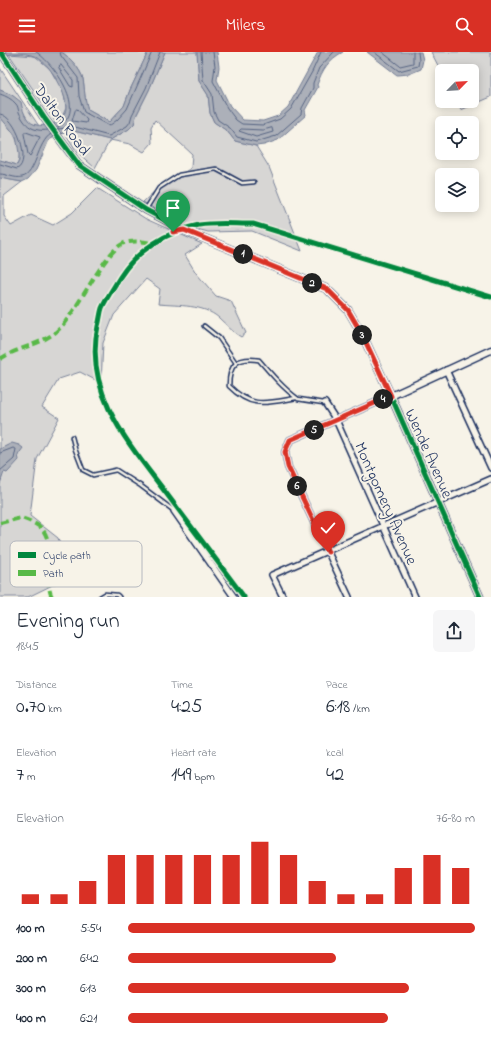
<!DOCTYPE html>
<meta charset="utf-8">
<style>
body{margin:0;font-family:"Indie Flower",sans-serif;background:#f6f6f7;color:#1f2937;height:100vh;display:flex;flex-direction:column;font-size:15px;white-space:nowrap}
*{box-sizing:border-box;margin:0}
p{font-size:13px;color:#747a83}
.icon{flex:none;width:22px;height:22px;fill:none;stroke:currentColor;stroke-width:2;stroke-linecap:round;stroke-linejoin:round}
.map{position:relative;height:545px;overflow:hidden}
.side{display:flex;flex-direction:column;background:#fff;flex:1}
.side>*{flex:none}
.needle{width:26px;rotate:66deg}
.controls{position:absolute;left:435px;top:12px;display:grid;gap:8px}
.controls a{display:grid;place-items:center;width:44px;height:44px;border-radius:6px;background:#fff;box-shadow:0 2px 10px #0003;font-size:20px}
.pin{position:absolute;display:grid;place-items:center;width:34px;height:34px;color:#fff;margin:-41px -17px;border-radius:50% 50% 50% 0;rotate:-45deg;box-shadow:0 0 4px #0007}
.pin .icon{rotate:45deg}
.km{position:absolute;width:20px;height:20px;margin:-10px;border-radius:50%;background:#222;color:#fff;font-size:11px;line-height:20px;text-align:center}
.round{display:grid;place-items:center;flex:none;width:42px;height:42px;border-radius:6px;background:#f6f6f7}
.head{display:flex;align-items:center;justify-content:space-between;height:68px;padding:0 16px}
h1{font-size:22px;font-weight:600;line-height:30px}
.figures{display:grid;grid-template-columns:repeat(3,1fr);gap:6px;height:68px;padding:4px 16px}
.figures div{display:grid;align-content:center}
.figures b{font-size:20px;font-weight:600}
.figures small{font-size:11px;font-weight:400}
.figures p{font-size:11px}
.chart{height:112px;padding:8px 16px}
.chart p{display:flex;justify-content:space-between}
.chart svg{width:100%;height:72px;margin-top:4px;stroke:#d93025;stroke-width:6}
ul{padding:0 16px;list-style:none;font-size:13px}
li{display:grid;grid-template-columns:64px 48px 1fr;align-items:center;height:30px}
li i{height:10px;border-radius:5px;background:#d93025}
header{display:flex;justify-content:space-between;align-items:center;height:52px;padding:0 16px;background:#d93025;color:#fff;font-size:18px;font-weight:600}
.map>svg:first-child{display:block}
</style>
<header><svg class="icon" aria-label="menu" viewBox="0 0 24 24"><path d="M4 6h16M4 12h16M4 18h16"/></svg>Milers<svg class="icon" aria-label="search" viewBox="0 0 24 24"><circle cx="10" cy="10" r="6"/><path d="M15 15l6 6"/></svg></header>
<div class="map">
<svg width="491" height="545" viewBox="0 0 491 545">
<rect width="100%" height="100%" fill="#f7f3e8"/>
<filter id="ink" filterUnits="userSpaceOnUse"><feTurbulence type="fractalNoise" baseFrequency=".025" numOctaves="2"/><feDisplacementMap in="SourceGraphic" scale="8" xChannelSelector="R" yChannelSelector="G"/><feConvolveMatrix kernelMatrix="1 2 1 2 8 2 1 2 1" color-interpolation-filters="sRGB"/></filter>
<g filter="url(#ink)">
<path fill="#d7d6d4" stroke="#798299" d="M61,0H148L130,38L124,54L109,70L88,58C84,46 85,38 83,27C81,18 69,4 61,0Z
M165,0H197L199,29L208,43L210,61L214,70L227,79L235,89L256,94L269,115L302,199L252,179L208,180L183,173L143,150L156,138L191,116L192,102L155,68L151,75L152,91L144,100L130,92L110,88L95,116L77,100L65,81L74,79L110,88L129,77L134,72L136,64L149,38Z
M431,0H491V45L461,58L457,49H472V19H442V21Z
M9,2L35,4L50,17L64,42L66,56L60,69L56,71Z
M0,16L39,74L30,71L12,43L0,38Z
M0,65C12,75 25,97 17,113L0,108Z
M0,126L22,130L4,144V164L11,174L31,163L53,173L72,161L97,136L146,167L202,192L185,203L196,221L216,244L231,249L246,281L241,285C232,280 227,273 219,266C203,252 179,254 158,252L160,237L146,227L114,263L103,291L101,331L80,320L59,327L42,355L59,366L37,407L30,464L58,486L71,524L28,545H0Z"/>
<path fill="#acb0b9" stroke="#727c95" d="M0,0H61C69,4 81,18 83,27C85,38 84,45 88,58L109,70L124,54L130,38L148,0H165L149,38L136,64L134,72L129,77L110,88L74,79L60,82L49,88L36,118L28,127L22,130L0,126V108L17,113L19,109V101L16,84L0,65V38L12,43L21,50C26,76 38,77 60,69C63,65 66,60 66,55C66,40 49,9 34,4C24,0 10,2 0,4Z
M197,0H217L219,15L217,28L230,54L243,68L263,69L278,64L288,55L318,0H343C329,7 322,18 317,33L318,35L305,58L306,63L278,88L264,93L256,94L235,89L227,79L214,70L210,61L208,43L199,29Z
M367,0H421L423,8L421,17L409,22L397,23Z
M12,391L19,393L23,396L18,403L19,408L7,421L4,420L0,432V397Z"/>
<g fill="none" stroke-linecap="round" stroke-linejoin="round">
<path stroke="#556382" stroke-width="1" d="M36,0C54,11 89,60 58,74V77L75,75L109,84L127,74L130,70L132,63L146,36L160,0
M60,0L61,4L78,26L79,44L84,60L109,74L117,68L127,57L152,0
M201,0L203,28L212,42L214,60L218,68L230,76L237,85L256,90L276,84L301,62L302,56L313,36V31L319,16L334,0
M213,0L215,14L213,29L227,56L236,68L242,72L263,73L280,67L291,57L312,20L321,0
M374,0L399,19L418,14L419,8L418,0
M382,0L400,14L413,11V0
M61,13L73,28V35L70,34L59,16Z
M0,42C6,44 12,47 16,52C18,54 18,57 19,60C25,74 33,80 48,78
M77,57L87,68L86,71L72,69L75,59Z
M0,62C16,64 32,110 17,117L0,112
M272,76L273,80L256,85L239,79L241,77L263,78Z
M26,80L40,85L30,104L28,102L24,82Z
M0,122C7,122 15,127 22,125C36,123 37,90 51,82
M0,401L13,396L16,397L14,407L0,419"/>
<defs>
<path id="service" d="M146,157L159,136L179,123L216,117L242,131L254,130
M204,274L219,286L236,311
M296,346C266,351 252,357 229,334C229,311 238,305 259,308C271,322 283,336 298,347L324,351
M72,385L75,397L83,418L93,423L116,418L141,434L173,458
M100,545L105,542L117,543L119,545"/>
<path id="minor" d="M446,318L491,416
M325,351L336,368L415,545
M174,459L234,545
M283,545L272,523L491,427
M349,545L288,415L285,400L290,388L391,344"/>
<path id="tertiary" d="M1,0L45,67L79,113L146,158L184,178L327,237L348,258L362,282L391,344L480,545
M391,344L491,298"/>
</defs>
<use href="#service" stroke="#1b2f5e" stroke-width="5.5"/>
<use href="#minor" stroke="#1b2f5e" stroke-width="8"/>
<use href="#tertiary" stroke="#1b2f5e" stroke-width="9"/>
<use href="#service" stroke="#f7f3e8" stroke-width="2.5"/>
<use href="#minor" stroke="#f7f3e8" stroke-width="5"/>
<use href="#tertiary" stroke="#f7f3e8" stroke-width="6"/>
<path stroke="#58b947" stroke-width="4" stroke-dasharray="8 4" stroke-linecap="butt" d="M0,307C18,295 41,293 57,279C77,261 104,199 124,191C134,188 144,190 154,191
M0,471L21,466C27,468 35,471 40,475C58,491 42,526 52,545"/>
<defs>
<path id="cycleway" d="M1,0L45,67L79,113L146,158L184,178L327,237L348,258L362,282L391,344L480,545
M244,545C218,510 192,476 166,441C129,392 83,340 98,274C100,268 100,262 102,256C107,245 114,235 120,225C137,198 168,179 199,173C216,170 235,172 253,172L491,245"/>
</defs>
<use href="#cycleway" stroke="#f7f3e8" stroke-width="8"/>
<use href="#cycleway" stroke="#00873e" stroke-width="5"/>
</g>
</g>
<g fill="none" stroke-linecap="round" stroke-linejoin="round" filter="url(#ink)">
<defs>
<path id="route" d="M173,180L184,178L327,237L348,258L362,282L391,344L290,388L285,400L288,415L328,500"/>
</defs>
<use href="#route" stroke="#fff" stroke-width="8"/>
<use href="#route" stroke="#d93025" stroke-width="5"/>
</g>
<g text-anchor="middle" stroke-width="4" stroke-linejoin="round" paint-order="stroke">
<g font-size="16" fill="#1b2f5e" stroke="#f7f3e8">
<text transform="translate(63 67) rotate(54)" y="6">Dalton Road</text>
<text transform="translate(430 401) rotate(66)" y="6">Wende Avenue</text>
<text transform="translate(387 451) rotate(66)" y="6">Montgomery Avenue</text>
</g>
</g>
<rect x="10" y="489" width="132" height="46" rx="6" fill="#f7f3e8" stroke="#b5b8bf" stroke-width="1"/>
<rect x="18" y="500" width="18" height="6" fill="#00873e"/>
<rect x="18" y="518" width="18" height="6" fill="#58b947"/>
<g font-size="11" fill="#1b2f5e">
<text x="43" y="507">Cycle path</text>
<text x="43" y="525">Path</text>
</g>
</svg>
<div class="controls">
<a><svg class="needle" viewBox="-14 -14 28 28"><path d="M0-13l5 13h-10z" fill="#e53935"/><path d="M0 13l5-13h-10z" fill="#747a83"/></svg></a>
<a><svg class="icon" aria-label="locate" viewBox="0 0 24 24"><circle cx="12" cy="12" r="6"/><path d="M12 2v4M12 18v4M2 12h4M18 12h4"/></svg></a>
<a><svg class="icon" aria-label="layers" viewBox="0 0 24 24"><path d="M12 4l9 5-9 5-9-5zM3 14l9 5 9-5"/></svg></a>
</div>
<div class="pin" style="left:173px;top:180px;background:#1e9e55"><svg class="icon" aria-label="arrive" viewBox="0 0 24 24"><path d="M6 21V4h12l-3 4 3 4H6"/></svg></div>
<div class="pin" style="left:328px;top:500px;background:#d93025"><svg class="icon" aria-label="check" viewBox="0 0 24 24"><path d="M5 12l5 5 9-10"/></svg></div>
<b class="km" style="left:243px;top:202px">1</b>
<b class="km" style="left:312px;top:231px">2</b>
<b class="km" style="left:362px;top:283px">3</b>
<b class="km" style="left:383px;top:347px">4</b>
<b class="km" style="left:314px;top:378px">5</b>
<b class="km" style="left:297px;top:434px">6</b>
</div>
<section class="side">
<div class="head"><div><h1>Evening run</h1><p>18:45</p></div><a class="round"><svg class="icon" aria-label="share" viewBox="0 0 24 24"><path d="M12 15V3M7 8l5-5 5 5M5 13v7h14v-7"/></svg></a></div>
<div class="figures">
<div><p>Distance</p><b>0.70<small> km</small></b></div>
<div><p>Time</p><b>4:25</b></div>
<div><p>Pace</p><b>6:18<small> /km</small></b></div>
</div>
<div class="figures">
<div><p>Elevation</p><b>7<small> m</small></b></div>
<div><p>Heart rate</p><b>149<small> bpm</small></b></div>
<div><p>kcal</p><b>42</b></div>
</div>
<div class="chart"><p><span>Elevation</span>76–80 m</p>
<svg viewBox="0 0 160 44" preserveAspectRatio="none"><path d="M5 44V38M15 44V38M25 44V30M35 44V14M45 44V14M55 44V14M65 44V14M75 44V14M85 44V6M95 44V14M105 44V30M115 44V38M125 44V38M135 44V22M145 44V14M155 44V22"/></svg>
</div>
<ul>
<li><b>100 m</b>5:54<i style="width:100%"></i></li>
<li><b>200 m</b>6:42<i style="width:60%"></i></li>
<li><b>300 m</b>6:13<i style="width:81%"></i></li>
<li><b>400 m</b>6:21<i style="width:75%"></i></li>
</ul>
</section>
